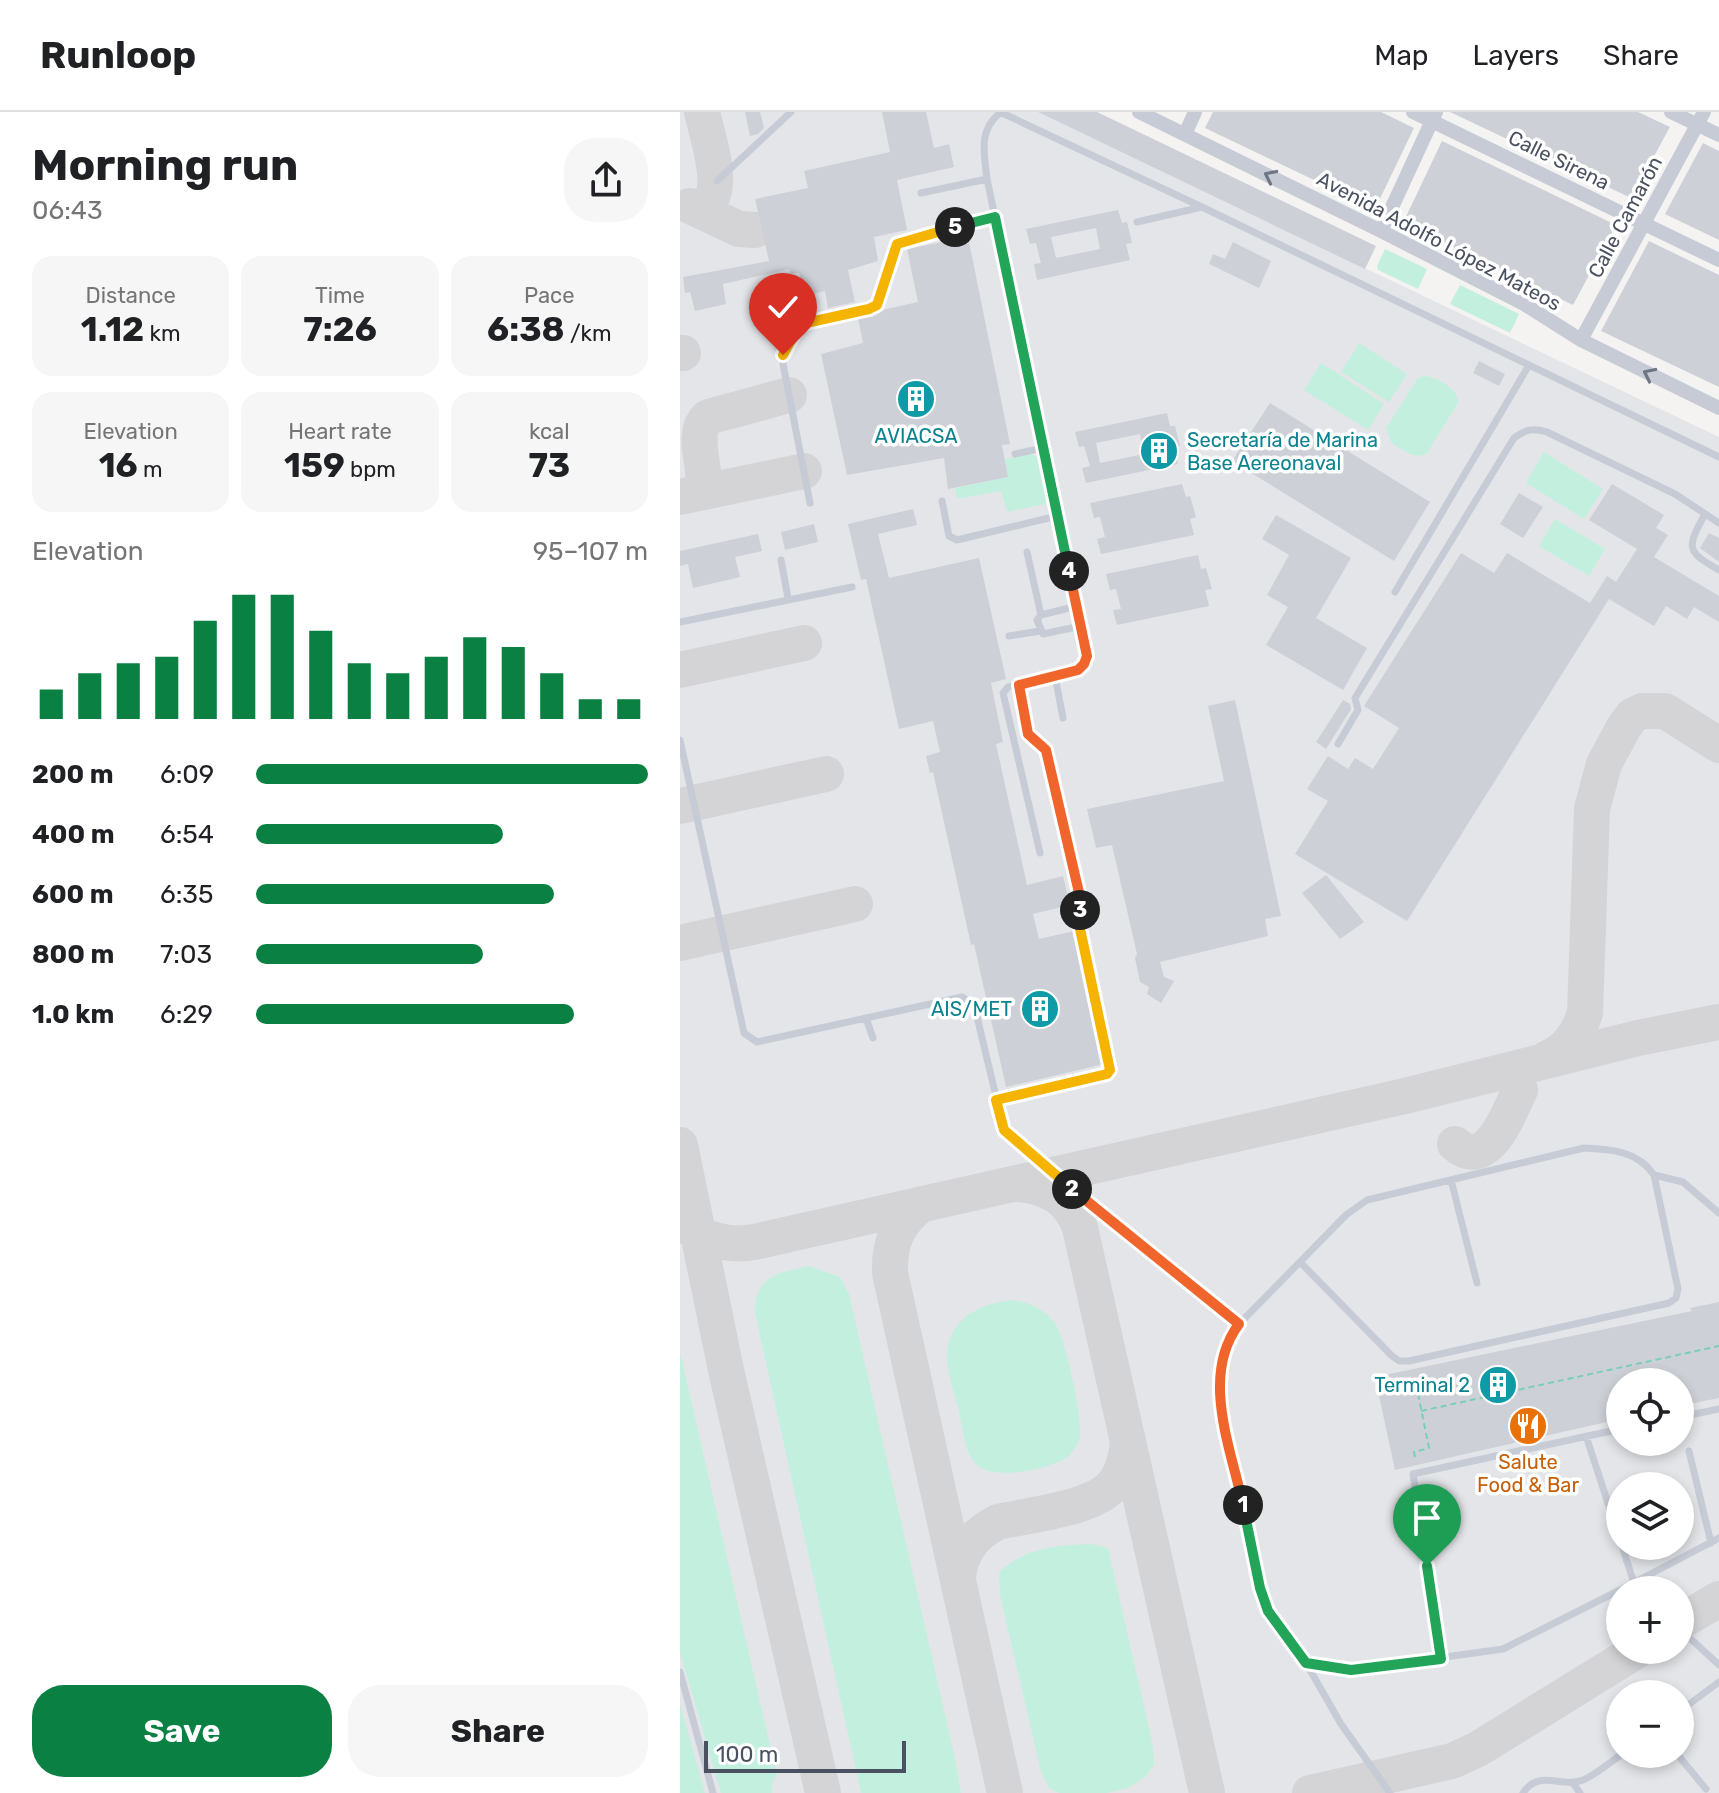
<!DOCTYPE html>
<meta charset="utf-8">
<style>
body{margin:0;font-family:Rubik,sans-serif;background:#f6f6f6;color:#202124;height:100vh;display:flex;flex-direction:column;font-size:30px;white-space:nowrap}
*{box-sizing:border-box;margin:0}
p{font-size:26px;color:#757577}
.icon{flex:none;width:44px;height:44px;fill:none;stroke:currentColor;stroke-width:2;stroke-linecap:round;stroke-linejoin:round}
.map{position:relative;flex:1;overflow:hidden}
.sheet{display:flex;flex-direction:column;background:#fff;width:680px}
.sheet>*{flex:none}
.buttons{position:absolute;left:926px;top:1256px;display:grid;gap:16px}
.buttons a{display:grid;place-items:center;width:88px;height:88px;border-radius:50%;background:#fff;box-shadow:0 4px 12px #0003;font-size:40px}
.scale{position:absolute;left:24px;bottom:20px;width:202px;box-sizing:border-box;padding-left:8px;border:4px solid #4a5160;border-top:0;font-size:22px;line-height:28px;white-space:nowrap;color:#4a5160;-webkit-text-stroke:6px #fff;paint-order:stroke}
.pin{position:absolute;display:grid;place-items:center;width:68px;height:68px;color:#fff;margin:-82px -34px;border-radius:50% 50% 50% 0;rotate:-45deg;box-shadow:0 0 8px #0007}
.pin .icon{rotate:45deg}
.km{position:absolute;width:40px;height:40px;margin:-20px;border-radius:50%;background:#222;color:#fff;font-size:22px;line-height:40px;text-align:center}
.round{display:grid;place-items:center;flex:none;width:84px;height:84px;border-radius:32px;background:#f6f6f6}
.overview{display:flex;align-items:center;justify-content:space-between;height:136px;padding:0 32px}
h1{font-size:44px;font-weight:700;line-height:60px}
.metrics{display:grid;grid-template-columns:repeat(3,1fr);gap:12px;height:136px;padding:8px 32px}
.metrics div{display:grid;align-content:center;border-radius:20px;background:#f6f6f6;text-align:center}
.metrics b{font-size:34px;font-weight:700}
.metrics small{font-size:22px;font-weight:400}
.metrics p{font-size:22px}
.chart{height:224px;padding:16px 32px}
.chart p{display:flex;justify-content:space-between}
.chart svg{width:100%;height:144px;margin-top:8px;stroke:#0b8043;stroke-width:6}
.action{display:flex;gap:16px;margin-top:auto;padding:16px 32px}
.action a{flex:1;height:92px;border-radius:32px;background:#0b8043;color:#fff;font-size:32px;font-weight:700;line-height:92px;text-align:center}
.action a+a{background:#f6f6f6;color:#202124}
ul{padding:0 32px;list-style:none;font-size:26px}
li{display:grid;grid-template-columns:128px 96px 1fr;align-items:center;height:60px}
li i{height:20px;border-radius:10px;background:#0b8043}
header{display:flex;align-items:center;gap:48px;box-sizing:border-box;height:112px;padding:0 40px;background:#fff;border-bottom:2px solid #e0e0e0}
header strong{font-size:38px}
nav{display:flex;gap:44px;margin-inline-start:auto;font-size:28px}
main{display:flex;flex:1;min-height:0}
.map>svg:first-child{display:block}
</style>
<header>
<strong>Runloop</strong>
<nav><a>Map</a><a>Layers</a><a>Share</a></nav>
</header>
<main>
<section class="sheet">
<div class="overview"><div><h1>Morning run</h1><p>06:43</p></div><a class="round"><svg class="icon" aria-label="share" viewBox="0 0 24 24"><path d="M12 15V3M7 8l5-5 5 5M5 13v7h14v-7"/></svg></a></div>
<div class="metrics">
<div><p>Distance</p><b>1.12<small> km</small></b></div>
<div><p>Time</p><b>7:26</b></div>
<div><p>Pace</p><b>6:38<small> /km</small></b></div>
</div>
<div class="metrics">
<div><p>Elevation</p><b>16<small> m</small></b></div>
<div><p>Heart rate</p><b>159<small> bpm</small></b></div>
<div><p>kcal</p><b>73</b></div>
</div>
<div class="chart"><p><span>Elevation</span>95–107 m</p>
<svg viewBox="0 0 160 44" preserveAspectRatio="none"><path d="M5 44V35M15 44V30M25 44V27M35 44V25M45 44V14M55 44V6M65 44V6M75 44V17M85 44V27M95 44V30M105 44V25M115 44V19M125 44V22M135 44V30M145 44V38M155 44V38"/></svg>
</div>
<ul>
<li><b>200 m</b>6:09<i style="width:100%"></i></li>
<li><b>400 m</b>6:54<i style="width:63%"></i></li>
<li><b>600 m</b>6:35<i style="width:76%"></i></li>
<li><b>800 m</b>7:03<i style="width:58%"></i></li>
<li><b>1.0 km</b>6:29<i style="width:81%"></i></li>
</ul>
<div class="action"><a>Save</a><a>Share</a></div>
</section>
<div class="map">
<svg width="1039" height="1681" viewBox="0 0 1039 1681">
<rect width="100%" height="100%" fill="#f4f3f2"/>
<path fill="#e4e5e9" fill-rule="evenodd" d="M0,0H358L1039,325V1681H0ZM940,1270H1000V1330H940ZM940,1374H1000V1434H940ZM940,1478H1000V1538H940ZM940,1582H1000V1642H940Z"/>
<path fill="#c3f0de" d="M705,137L747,157L738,177L698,158L697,154Z
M780,173L839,202L830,221L770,192Z
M679,231L727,262L709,290L661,260Z
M641,251L704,292L688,318L624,278Z
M744,264C757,265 779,277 778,291L747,341C734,349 722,337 711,330L706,316L738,266Z
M864,340L923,377L904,407L846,371Z
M350,342L362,346L369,380L365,392L327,400L321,379L277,387L275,376L328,365L325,347Z
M875,407L925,437L909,464L859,434Z
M129,1154L160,1165L169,1182L275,1646L281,1681H181L75,1201C75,1163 98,1161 129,1154Z
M333,1188C350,1191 363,1196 374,1210C385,1223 405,1313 399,1329C397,1333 392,1341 389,1344C372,1357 312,1370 296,1352C284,1339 283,1317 279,1300C275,1284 268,1264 267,1247C266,1207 300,1191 333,1188Z
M0,1240L97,1664L92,1670V1681H41L0,1540Z
M411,1432L428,1436L473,1634L474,1653L465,1665L448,1676L427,1681H379L369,1676L361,1660L320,1483L319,1461C342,1436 378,1433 411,1432Z
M0,1592L25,1681H0Z"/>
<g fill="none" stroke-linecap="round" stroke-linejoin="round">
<path stroke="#d4d4d7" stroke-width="36" d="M22,0C27,23 45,74 28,91
M10,94L59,117L75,118
M0,241H3
M23,360C21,341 14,318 28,305L109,283
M0,385L124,359
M0,558L124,531
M0,694L146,662
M0,831L175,792
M868,946C888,937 898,922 905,901L912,697L924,652L944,615L952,604L962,599H985L1039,633
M775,1032C808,1061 828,1002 840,978
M0,1033L46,1258L143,1681
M337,1072C368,1074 390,1087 400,1116L527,1681
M242,1092C218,1110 209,1130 210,1161L325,1681
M0,1109C21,1126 47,1135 74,1130L725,984L958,926L1039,910
M278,1465C281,1438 294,1422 318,1410C348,1403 410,1397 431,1375C443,1362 447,1345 448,1328
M1000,1510L1039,1487
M630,1681L772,1649L798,1637L958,1538"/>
</g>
<path fill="#ced0d7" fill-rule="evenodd" d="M65,0H80L84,16L78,22L70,24Z
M202,0H246L254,36L269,32L274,55L217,68L227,118L194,125L198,149L168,158L175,190L148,196L145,179L124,184L119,161L111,162L109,157L43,172L46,192L15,199L10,180L5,181L3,165L89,149L75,87L128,76L124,59L210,40Z
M358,0H417L696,134L685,157Z
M533,0H701L734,16L695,97L525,16Z
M770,0H958L990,15L951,86Z
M762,29L936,113L893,193L723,111Z
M1023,31L1039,39V128L985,102Z
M438,98L442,111L447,110L452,131L446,132L450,148L357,168L354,152L361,151L356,131L350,132L346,117ZM416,116L420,137L376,146L371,125Z
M288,125L330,332L322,333L328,365L268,377L264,346L167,363L141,242L183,231L178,206L202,198L238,190L227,137Z
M969,129L1039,163V275L921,219Z
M553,130L591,149L579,176L529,152L533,142L545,147Z
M799,249L825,262L819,274L793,261Z
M590,291L750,390L714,449L552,349Z
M487,301L490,314H495L500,334L494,336L498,352L406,371L402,356L410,354L404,334L399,335L395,320ZM460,322L464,342L420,351L416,331Z
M502,372L506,385L510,384L516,405L510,407L514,423L421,442L417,427L425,425L420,405L414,406L410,391Z
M932,372L984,403L976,416L988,423L974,445L1039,484V510L1014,495L1007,507L986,494L974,514L929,487L727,809L615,742L648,689L627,677L648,644L668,657L675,646L693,657L719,616L684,594L781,441L814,461L827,441L910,491L927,464L936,470L957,437L909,408Z
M839,381L863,395L843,426L820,412Z
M233,397L237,413L198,422L209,466L299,446L326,567L311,571L323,630L316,632L347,773L383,764L390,793L353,802L359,827L394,819L424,952L326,975L294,832L291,833L253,660L250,661L246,644L260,640L253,609L219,617L186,467L181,468L168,412Z
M596,403L671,446L636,506L687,536L663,578L586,533L608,495L587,483L609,443L582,427Z
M134,412L138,430L105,438L101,420Z
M1029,421L1039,426V450L1020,436Z
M78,422L82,439L55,445L60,465L13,476L8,452L0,454V439Z
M518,443L521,457L526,456L532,477L525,478L529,494L437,513L433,498L441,497L436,477L430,478L426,462Z
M555,588L601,804L585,807L588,824L480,850L484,865L494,869L481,891L467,882L469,875L460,870L455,846L457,842L432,733L416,736L407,697L544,669L528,594Z
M663,588L670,592L671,597L646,637L636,630Z
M646,763L684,810L660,827L622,781Z
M1039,1190V1286L1000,1294V1270H940V1307L715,1358L695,1265L1012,1199L1010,1196Z"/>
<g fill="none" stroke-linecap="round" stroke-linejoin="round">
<path stroke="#7acfb7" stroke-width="2" stroke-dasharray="6 4" stroke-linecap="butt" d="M701,1275L735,1267L749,1336L734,1340L735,1346
M741,1299L1039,1234"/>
<path stroke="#c6cbd6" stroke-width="7" d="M320,0L522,95L1039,345
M321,0C298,18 304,40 307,67L407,544L404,552L398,558L328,575L323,581L360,741
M37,69L111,0
M241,81L307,67
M457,110L522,95
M335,342L363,336
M262,389L269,424L277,428L377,404
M130,391L103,252C104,237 114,220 126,211L189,197L197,193L217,132L315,105
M1025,402C1007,435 1005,439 1039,458
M347,440L361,503
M101,448L108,486
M715,480L849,253
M397,494L361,503L357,508L363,522L401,514
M0,510L172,475
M329,524L360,519
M375,564L383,606
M0,628L64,921L77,930L282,885L294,892L324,1018L374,1062L559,1212C543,1233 540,1251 540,1278L580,1476L588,1499L598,1516L626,1551L661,1612L710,1681
M658,632L678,598L675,586L834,326C846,317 853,316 867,320L995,382L1039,411
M186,906L193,926
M316,988L427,962L431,953L399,812L400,785L366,638L348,622L339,573
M974,1063L1003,1070L1039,1101
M771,1068L797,1171
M559,1212L666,1103L687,1088L904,1036C931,1037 958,1039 974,1063L998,1177L996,1186L989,1191L729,1249H719L712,1244L620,1150
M1000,1305L1039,1297
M906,1324L940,1428
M1009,1339L1031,1431
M942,1434L954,1471L961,1478
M940,1478L1039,1426
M1000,1517L1039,1553
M761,1547L733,1362L940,1317
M626,1551L671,1558L823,1537L940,1478
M0,1560L33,1681
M1000,1599L1039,1570
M997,1642L1026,1677
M892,1670L900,1681
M843,1681C860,1656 881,1677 903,1668C917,1662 930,1650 942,1642"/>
<path stroke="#c6cbd6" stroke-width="14" d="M459,0L701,119L844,192L901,228L1039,296
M733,0L1039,148
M991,0L1039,23
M505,22L515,0
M701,119L756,0
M901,228L1024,0"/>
</g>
<defs><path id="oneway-chevron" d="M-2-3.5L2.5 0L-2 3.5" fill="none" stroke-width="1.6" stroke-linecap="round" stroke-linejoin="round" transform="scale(2)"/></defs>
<g stroke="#6f7683">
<use href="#oneway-chevron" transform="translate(590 64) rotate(-154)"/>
<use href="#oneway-chevron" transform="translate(969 262) rotate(-154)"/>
</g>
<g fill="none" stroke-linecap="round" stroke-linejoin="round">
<defs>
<path id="split-1" d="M563,1393L580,1476L588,1499L626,1551L671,1558L761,1547L747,1454"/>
<path id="split-2" d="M392,1077L559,1212C520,1264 551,1336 563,1393"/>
<path id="split-3" d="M392,1077L324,1018L316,988L427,962L430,958L399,812L400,798"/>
<path id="split-4" d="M389,459L407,544L404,552L398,558L339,573L348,622L366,638L400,785V798"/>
<path id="split-5" d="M275,115L315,105L389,459"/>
<path id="split-6" d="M103,243L117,217L126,211L189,197L197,193L217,132L275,115"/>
</defs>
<use href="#split-1" stroke="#fff" stroke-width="16"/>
<use href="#split-2" stroke="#fff" stroke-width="16"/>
<use href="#split-3" stroke="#fff" stroke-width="16"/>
<use href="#split-4" stroke="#fff" stroke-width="16"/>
<use href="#split-5" stroke="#fff" stroke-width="16"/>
<use href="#split-6" stroke="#fff" stroke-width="16"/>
<use href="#split-1" stroke="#22a559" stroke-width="10"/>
<use href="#split-2" stroke="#f0652b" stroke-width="10"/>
<use href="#split-3" stroke="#f5b400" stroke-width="10"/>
<use href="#split-4" stroke="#f0652b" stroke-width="10"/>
<use href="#split-5" stroke="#22a559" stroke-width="10"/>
<use href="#split-6" stroke="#f5b400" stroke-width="10"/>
</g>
<defs>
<symbol id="building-disc" viewBox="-11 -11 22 22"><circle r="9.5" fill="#0f9aa8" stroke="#fff"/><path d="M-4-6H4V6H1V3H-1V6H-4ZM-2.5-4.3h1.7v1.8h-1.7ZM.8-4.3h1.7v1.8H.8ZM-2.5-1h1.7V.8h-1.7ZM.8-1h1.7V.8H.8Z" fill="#fff"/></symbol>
<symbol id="restaurant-disc" viewBox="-11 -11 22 22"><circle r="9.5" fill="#e8710a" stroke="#fff"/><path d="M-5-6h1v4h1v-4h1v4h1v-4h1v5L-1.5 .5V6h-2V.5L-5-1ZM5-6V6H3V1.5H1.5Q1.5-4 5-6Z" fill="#fff"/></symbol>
</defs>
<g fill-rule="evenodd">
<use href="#building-disc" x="214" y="265" width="44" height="44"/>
<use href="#building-disc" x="457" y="317" width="44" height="44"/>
<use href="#building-disc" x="338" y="875" width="44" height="44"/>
<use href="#building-disc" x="796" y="1251" width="44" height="44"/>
<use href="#restaurant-disc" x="826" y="1292" width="44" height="44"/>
</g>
<g text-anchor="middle" stroke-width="7" stroke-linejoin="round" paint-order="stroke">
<g font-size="20" fill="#4a5160" stroke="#fff">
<text transform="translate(879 48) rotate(26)" y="7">Calle Sirena</text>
<text transform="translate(945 105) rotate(-62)" y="7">Calle Camarón</text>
<text transform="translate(759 129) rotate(28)" y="7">Avenida Adolfo López Mateos</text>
</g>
<g font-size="20" fill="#0d838f" stroke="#fff" text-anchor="end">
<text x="236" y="331" text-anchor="middle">AVIACSA</text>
<text x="507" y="335" text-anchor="start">Secretaría de Marina<tspan x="507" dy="23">Base Aereonaval</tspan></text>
<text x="332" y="904">AIS/MET</text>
<text x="790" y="1280">Terminal 2</text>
</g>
<g font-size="20" fill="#c56008" stroke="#fff">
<text x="848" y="1357">Salute<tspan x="848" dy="23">Food &amp; Bar</tspan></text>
</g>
</g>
</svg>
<div class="buttons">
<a><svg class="icon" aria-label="locate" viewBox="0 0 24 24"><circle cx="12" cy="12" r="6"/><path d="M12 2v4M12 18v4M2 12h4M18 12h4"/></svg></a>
<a><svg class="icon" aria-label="layers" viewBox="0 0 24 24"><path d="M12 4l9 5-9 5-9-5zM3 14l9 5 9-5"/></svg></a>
<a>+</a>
<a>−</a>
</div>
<div class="scale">100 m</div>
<div class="pin" style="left:747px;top:1454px;background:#1e9e55"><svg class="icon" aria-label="arrive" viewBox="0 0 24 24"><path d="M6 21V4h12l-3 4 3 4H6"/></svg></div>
<div class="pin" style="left:103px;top:243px;background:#d93025"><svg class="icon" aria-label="check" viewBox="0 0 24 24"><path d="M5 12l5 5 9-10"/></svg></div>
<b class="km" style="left:563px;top:1393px">1</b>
<b class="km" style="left:392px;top:1077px">2</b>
<b class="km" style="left:400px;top:798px">3</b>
<b class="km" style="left:389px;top:459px">4</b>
<b class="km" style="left:275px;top:115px">5</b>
</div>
</main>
